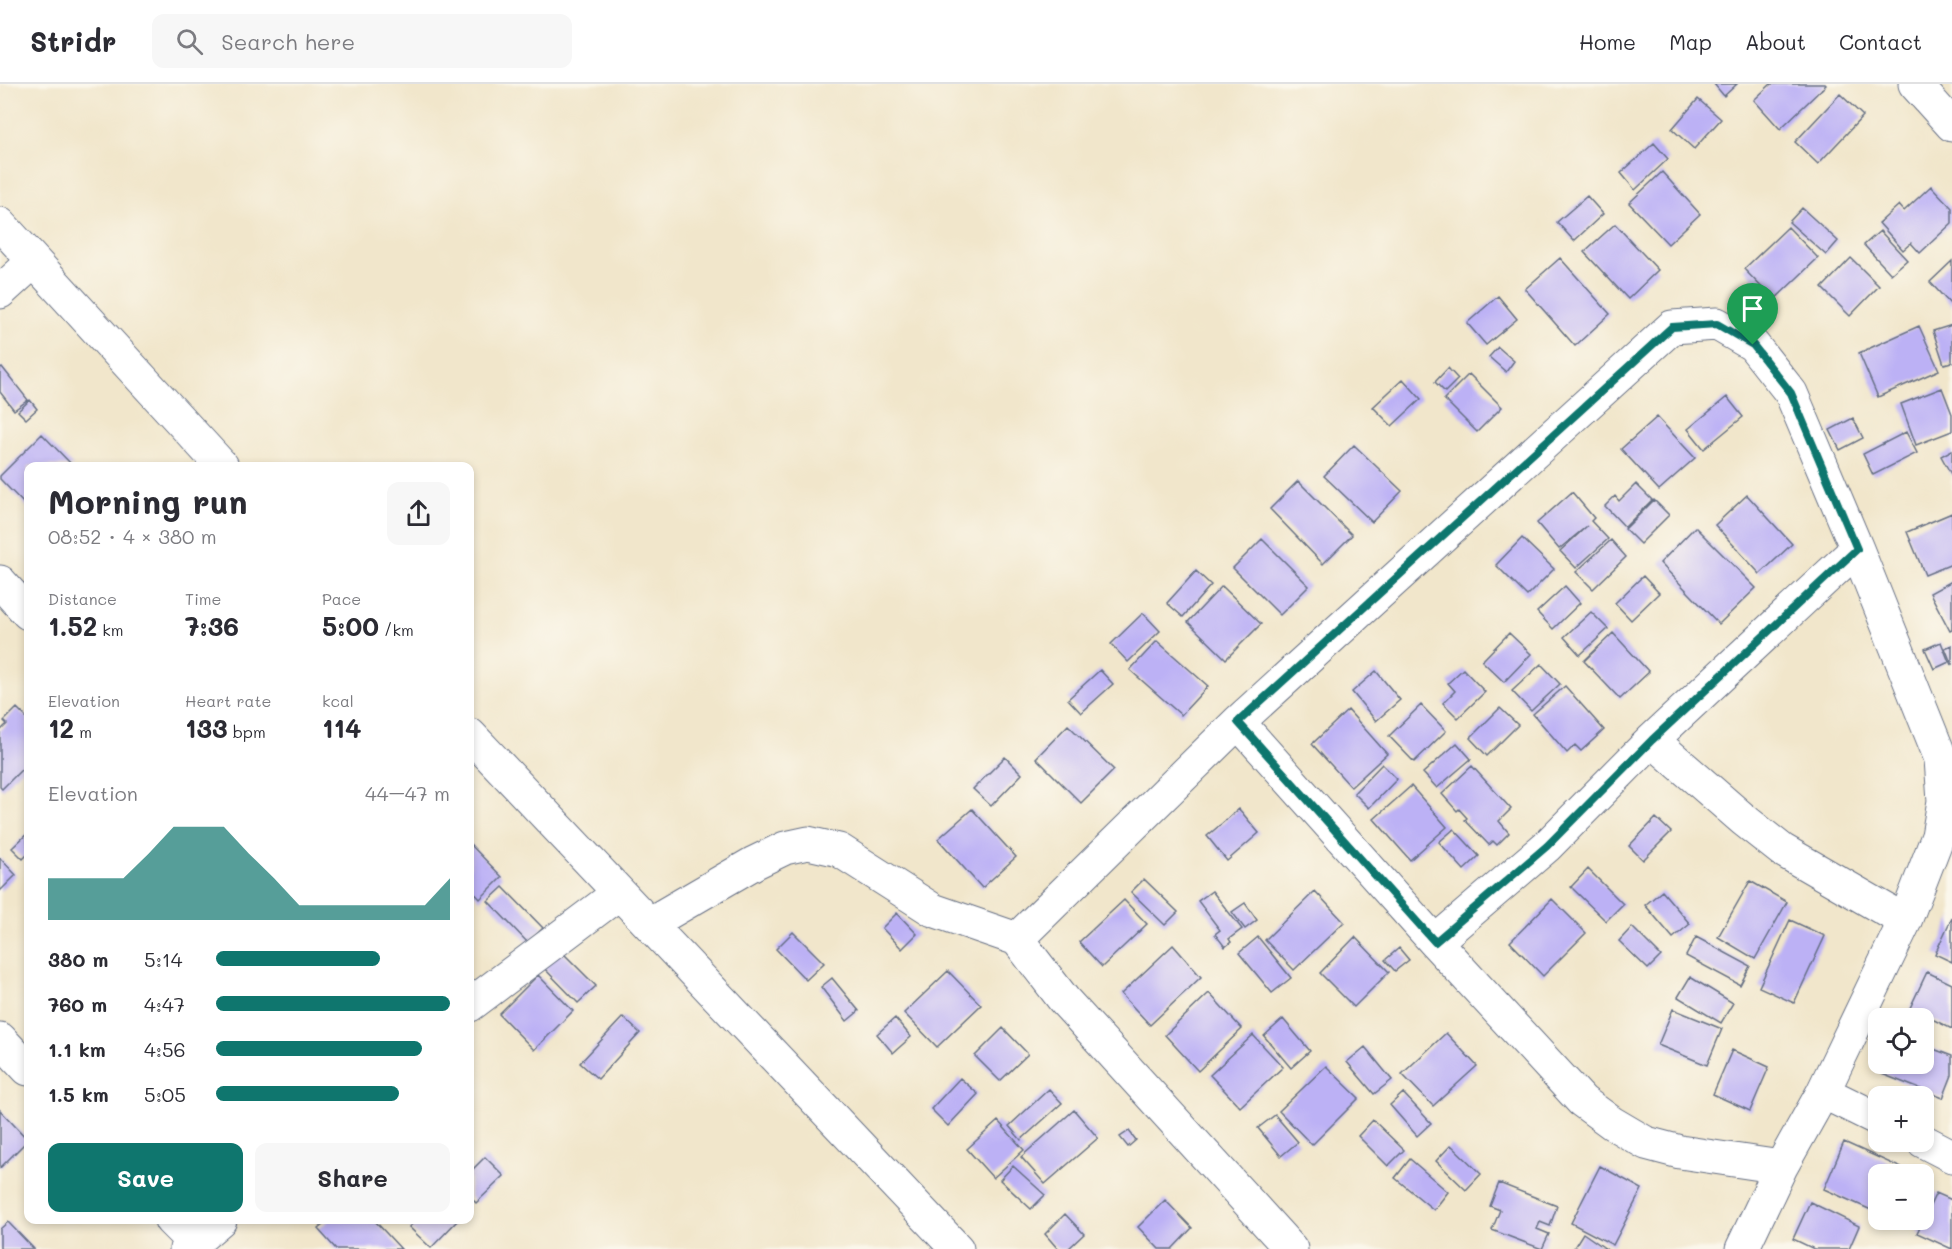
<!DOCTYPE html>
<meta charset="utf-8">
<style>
body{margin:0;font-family:Mali,sans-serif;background:#f7f7f7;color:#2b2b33;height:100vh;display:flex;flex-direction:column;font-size:22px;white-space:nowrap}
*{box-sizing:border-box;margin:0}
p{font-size:20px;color:#7c7c81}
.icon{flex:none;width:33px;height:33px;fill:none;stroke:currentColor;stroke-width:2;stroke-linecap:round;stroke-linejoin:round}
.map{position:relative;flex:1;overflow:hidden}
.sheet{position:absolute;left:24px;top:378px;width:450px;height:762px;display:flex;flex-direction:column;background:#fff;border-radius:12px;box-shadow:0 3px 9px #0003}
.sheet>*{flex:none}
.tools{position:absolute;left:1868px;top:924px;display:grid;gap:12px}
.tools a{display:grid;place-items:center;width:66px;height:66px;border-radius:12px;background:#fff;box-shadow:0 3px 9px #0003;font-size:30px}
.pin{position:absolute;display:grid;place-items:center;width:51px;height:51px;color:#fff;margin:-62px -26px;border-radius:50% 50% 50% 0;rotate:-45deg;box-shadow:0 0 6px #0007}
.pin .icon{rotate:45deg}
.round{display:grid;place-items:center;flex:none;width:63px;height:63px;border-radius:12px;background:#f7f7f7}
.head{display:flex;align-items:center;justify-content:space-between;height:102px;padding:0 24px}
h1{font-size:33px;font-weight:800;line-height:45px}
.figures{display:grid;grid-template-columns:repeat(3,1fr);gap:9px;height:102px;padding:6px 24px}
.figures div{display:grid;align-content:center}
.figures b{font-size:26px;font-weight:800}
.figures small{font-size:16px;font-weight:400}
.figures p{font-size:16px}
.chart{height:168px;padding:12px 24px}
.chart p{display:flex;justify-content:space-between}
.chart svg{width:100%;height:108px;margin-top:6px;fill:#0f766e;opacity:.7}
.button{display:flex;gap:12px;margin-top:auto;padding:12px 24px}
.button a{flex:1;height:69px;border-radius:12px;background:#0f766e;color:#fff;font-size:24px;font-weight:800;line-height:69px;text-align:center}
.button a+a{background:#f7f7f7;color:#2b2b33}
ul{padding:0 24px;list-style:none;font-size:20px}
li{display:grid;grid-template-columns:96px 72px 1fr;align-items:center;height:45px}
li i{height:15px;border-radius:8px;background:#0f766e}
header{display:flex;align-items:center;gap:36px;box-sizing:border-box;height:84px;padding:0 30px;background:#fff;border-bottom:2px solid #e1e1e2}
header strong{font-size:28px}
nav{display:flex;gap:33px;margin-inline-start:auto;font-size:21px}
.search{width:420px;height:54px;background:#f7f7f7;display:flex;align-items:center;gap:15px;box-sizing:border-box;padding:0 21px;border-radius:12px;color:#7c7c81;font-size:22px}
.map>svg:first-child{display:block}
</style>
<header>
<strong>Stridr</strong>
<div class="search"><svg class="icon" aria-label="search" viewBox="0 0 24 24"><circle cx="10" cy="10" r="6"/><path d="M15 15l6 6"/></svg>Search here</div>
<nav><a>Home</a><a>Map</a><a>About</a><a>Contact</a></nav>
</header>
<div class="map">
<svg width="1952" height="1165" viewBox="0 0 1952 1165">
<rect width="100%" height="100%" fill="#fbf7ec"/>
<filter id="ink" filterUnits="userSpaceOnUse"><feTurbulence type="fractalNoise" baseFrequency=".0167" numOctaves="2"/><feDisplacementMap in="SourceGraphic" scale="12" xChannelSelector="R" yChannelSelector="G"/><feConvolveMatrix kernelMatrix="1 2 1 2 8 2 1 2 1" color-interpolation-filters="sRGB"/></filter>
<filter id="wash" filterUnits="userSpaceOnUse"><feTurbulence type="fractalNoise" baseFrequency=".008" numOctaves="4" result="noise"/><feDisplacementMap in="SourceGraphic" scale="24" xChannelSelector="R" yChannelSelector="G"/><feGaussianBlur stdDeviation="1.35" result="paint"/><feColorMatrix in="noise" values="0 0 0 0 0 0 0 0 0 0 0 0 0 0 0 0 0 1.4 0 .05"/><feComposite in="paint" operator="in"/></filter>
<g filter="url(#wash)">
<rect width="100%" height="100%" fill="#f1e6cb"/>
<g id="blocks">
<path fill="#bcb1f5" d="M1714,0H1737L1724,12Z
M1771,0H1825L1826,1L1780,45L1754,16Z
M1840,10L1863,32L1818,80L1795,58Z
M1698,15L1721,35L1694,65L1672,45Z
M1654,59L1668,75L1635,106L1621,89Z
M1662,88L1700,130L1668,160L1629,119Z
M1931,102L1952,124V139L1920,169L1911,159L1903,166L1879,139L1899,121L1904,127Z
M1587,112L1603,130L1574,157L1557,138Z
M1802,124L1838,157L1826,171L1789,138Z
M1615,140L1658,186L1628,215L1584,168Z
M1788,143L1818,174L1774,216L1744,185Z
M1880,147L1907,176L1891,190L1864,161Z
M1560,174L1610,230L1575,262L1525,205Z
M1851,174L1879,202L1850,232L1822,204Z
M1952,177V222L1930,198Z
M1498,212L1517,235L1486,261L1467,239Z
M1952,241V278L1944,280L1933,247Z
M1919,242L1939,286L1878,313L1859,269Z
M1498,263L1514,277L1506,288L1489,273Z
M2,283L28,316L14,326L0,308V284Z
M1448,284L1458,295L1445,308L1435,298Z
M1469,290L1502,323L1477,348L1444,315Z
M1403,295L1421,315L1392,342L1373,323Z
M1942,304L1952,330V347L1916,361L1901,320Z
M1727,313L1743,333L1704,365L1688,345Z
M30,316L37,325L26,335L18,327Z
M1657,333L1695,374L1659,406L1621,365Z
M1853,334L1863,354L1840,366L1830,346Z
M1906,348L1917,369L1873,391L1863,370Z
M42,350L73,382H28V424L0,395V392Z
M1354,361L1402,407L1372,438L1324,392Z
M1952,366V392L1941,372Z
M1298,397L1352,451L1323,480L1270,425Z
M1636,400L1652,416L1625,443L1605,422L1615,412L1619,417Z
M1572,408L1594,434L1591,437L1608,455L1576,484L1560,467L1587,442L1559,465L1537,439Z
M1747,411L1792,460L1760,490L1715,441Z
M1654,416L1669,431L1640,460L1625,445Z
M1952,429V480L1925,491L1907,448Z
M1695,443L1756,504L1719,540L1660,479Z
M1522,454L1554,485L1527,512L1496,481Z
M1262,455L1309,502L1280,531L1233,484Z
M1611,456L1626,473L1593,505L1576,488Z
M1196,487L1211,501L1183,533L1167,519Z
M1643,492L1659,509L1631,536L1615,519Z
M1952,497V546L1950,547L1930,509Z
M1222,502L1261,540L1226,575L1188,538Z
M1565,502L1580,519L1553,545L1537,528Z
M1591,528L1608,545L1580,571L1564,553Z
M1143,529L1160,547L1128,578L1111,560Z
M1509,549L1531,570L1504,598L1482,577Z
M1613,549L1649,588L1620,615L1584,577Z
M1157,557L1208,602L1181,631L1130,586Z
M1941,558L1949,578L1934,585L1925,565Z
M1952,561V581L1945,564Z
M1541,580L1560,600L1531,627L1512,607Z
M1463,585L1485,608L1458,634L1443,619L1455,607L1448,599Z
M1100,586L1113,600L1081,629L1068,615Z
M1376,587L1400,616L1376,637L1352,608Z
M1565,602L1604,646L1581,667L1575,661L1567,669L1533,630Z
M1421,621L1446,647L1414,678L1389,652Z
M17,624L28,635V679L2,705L0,703V647L7,640L4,637Z
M1500,624L1518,641L1487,672L1470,654Z
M1348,626L1387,670L1351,703L1312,660Z
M1068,641L1114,686L1081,719L1036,674Z
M1457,659L1471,675L1437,704L1423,689Z
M1005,673L1022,690L991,722L973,705Z
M1382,680L1397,695L1369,724L1354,709Z
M1472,682L1511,725L1499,737L1509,749L1497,761L1493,757L1489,761L1465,736L1467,734L1459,725L1457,727L1442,710Z
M1411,702L1447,743L1410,776L1374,735Z
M972,725L1016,773L982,804L938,755Z
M1239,725L1259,749L1227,777L1207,752Z
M1656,734L1671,748L1643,776L1629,762Z
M1454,745L1479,772L1464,786L1439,758Z
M27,750L28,770L23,775L12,764Z
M470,760L502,793L480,815L470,804Z
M0,774L16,791L0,807Z
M1588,785L1623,820L1606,837L1571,803Z
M1144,795L1178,828L1165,841L1131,808Z
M1750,797L1787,818L1755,875L1718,853Z
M503,803L543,844L528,859L488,817Z
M1212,807L1242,845L1229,855L1231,858L1225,863L1215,850L1220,846L1198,817Z
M1315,807L1344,838L1294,886L1265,856Z
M1662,807L1690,840L1673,854L1645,821Z
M1552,815L1586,849L1543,892L1510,858Z
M1124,816L1147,840L1102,883L1079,858Z
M1245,819L1257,836L1245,845L1232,828Z
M897,829L917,850L902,865L882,844Z
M1952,833V878L1935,870Z
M1790,836L1825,852L1794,919L1759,903Z
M1632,843L1661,872L1648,885L1619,857Z
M793,848L824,879L806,896L776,865Z
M1258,853L1291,894L1272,909L1239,869Z
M1355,853L1389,888L1354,923L1320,889Z
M1696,853L1750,882L1740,901L1686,872Z
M1173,861L1201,893L1150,941L1121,910Z
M557,863L596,902L578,919L540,880Z
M1399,864L1409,876L1395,887L1385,876Z
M948,887L981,921L937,963L904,929Z
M1927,888L1952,900V945L1910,924Z
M538,891L573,927L534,966L499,930Z
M1690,893L1733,919L1721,939L1678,913Z
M832,894L859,927L847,937L821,903Z
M1209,909L1242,945L1198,987L1165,951Z
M1673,925L1722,945L1707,981L1658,961Z
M623,933L640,949L598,995L580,979Z
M895,934L911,953L893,969L877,950Z
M1283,935L1310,967L1291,984L1264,952Z
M1003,944L1028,970L1000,997L975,972Z
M1446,949L1477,982L1433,1022L1402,990Z
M1253,951L1283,983L1240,1023L1210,991Z
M1923,961L1952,972V991L1943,1014L1882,990L1886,980H1923Z
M1365,963L1392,996L1374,1010L1347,978Z
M1732,966L1769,983L1750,1027L1713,1010Z
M1326,982L1359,1014L1312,1061L1279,1027Z
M960,994L978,1010L948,1042L931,1025Z
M1049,1005L1062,1019L1021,1056L1009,1042Z
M1403,1009L1431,1039L1417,1052L1390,1021Z
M0,1026L28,1056L0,1084Z
M1074,1026L1098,1054L1045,1100L1021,1073Z
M1275,1031L1298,1058L1281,1072L1258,1044Z
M1373,1036L1404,1066L1388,1082L1358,1052Z
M998,1037L1024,1066L993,1094L967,1065Z
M1129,1047L1136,1056L1128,1063L1120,1053Z
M1844,1058L1906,1086L1904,1090H1878V1129L1824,1105Z
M1451,1061L1481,1090L1466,1106L1436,1077Z
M485,1073L504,1092L476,1119L470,1113V1088Z
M1410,1075L1448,1108L1434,1126L1395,1094Z
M1013,1082L1045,1111L1031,1125L1000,1096Z
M1600,1082L1642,1105L1613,1161L1571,1139Z
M1499,1099L1557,1122L1550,1142L1540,1138L1537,1145L1549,1150L1542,1165L1492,1146L1500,1126L1490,1122Z
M1936,1109L1952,1116V1165L1917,1149Z
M1165,1116L1192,1144L1172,1165H1159L1138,1143Z
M1810,1118L1859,1142L1849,1165H1814L1793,1155Z
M1065,1130L1084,1150L1068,1165H1058L1045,1150Z
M329,1136H374L401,1165H336L318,1145Z
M416,1136H458L431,1164L409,1143Z
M8,1138L34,1165H0V1145Z
M1583,1149L1606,1165H1573Z"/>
</g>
</g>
<g filter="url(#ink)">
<use href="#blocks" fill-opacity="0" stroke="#666f84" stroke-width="1.5"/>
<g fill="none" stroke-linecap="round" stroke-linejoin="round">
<defs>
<path id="street" d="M1915,0L1952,41
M0,140L222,382
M0,208L34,177
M0,498L28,529
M1238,638L1435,858L1582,1017L1612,1039L1646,1059L1680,1068L1781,1083
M470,651L957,1165
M1652,656L1744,736L1782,766L1905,837
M649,840L754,779L785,764L808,759L839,766L933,826L1017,855L1064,916L1291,1165
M1017,855L1238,638L1672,243L1717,240L1753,261L1791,309L1857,465L1941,675L1944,717L1938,752L1905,837L1823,1008L1781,1083L1742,1165
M1435,858L1547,762L1652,656L1857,465
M470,921L619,809
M0,955L28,985
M1823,1008L1878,1035
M1923,1057L1952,1072
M171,1136L193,1158
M186,1165L220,1136"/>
</defs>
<use href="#street" stroke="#666f84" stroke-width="35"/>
<use href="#street" stroke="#fff" stroke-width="33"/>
</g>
</g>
<g fill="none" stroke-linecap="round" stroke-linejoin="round" filter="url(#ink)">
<defs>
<path id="route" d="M1717,240L1753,261L1791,309L1857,465L1652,656L1547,762L1435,858L1238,638L1672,243Z"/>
</defs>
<use href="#route" stroke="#fff" stroke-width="12"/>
<use href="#route" stroke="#0f766e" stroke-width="8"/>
</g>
</svg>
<div class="tools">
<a><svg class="icon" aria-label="locate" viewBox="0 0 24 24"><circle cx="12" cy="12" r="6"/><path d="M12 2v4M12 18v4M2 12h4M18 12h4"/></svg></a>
<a>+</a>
<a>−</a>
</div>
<div class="pin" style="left:1753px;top:261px;background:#1e9e55"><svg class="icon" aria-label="arrive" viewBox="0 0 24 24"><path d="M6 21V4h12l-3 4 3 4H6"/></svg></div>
<section class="sheet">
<div class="head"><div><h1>Morning run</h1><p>08:52 · 4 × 380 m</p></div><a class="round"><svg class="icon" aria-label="share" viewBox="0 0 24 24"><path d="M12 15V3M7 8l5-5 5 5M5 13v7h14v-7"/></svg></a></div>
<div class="figures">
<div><p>Distance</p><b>1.52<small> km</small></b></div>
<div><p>Time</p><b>7:36</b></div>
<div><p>Pace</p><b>5:00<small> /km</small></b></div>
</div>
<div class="figures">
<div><p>Elevation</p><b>12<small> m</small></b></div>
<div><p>Heart rate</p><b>133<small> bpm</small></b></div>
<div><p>kcal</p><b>114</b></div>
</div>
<div class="chart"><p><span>Elevation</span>44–47 m</p>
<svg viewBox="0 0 160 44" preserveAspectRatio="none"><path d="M0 44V27L10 27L20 27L30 27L40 17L50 6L60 6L70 6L80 17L90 27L100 38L110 38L120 38L130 38L140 38L150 38L160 27V44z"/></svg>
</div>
<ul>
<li><b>380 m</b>5:14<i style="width:70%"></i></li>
<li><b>760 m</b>4:47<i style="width:100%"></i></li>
<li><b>1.1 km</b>4:56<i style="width:88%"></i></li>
<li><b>1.5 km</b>5:05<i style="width:78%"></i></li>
</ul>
<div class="button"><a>Save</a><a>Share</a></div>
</section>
</div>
